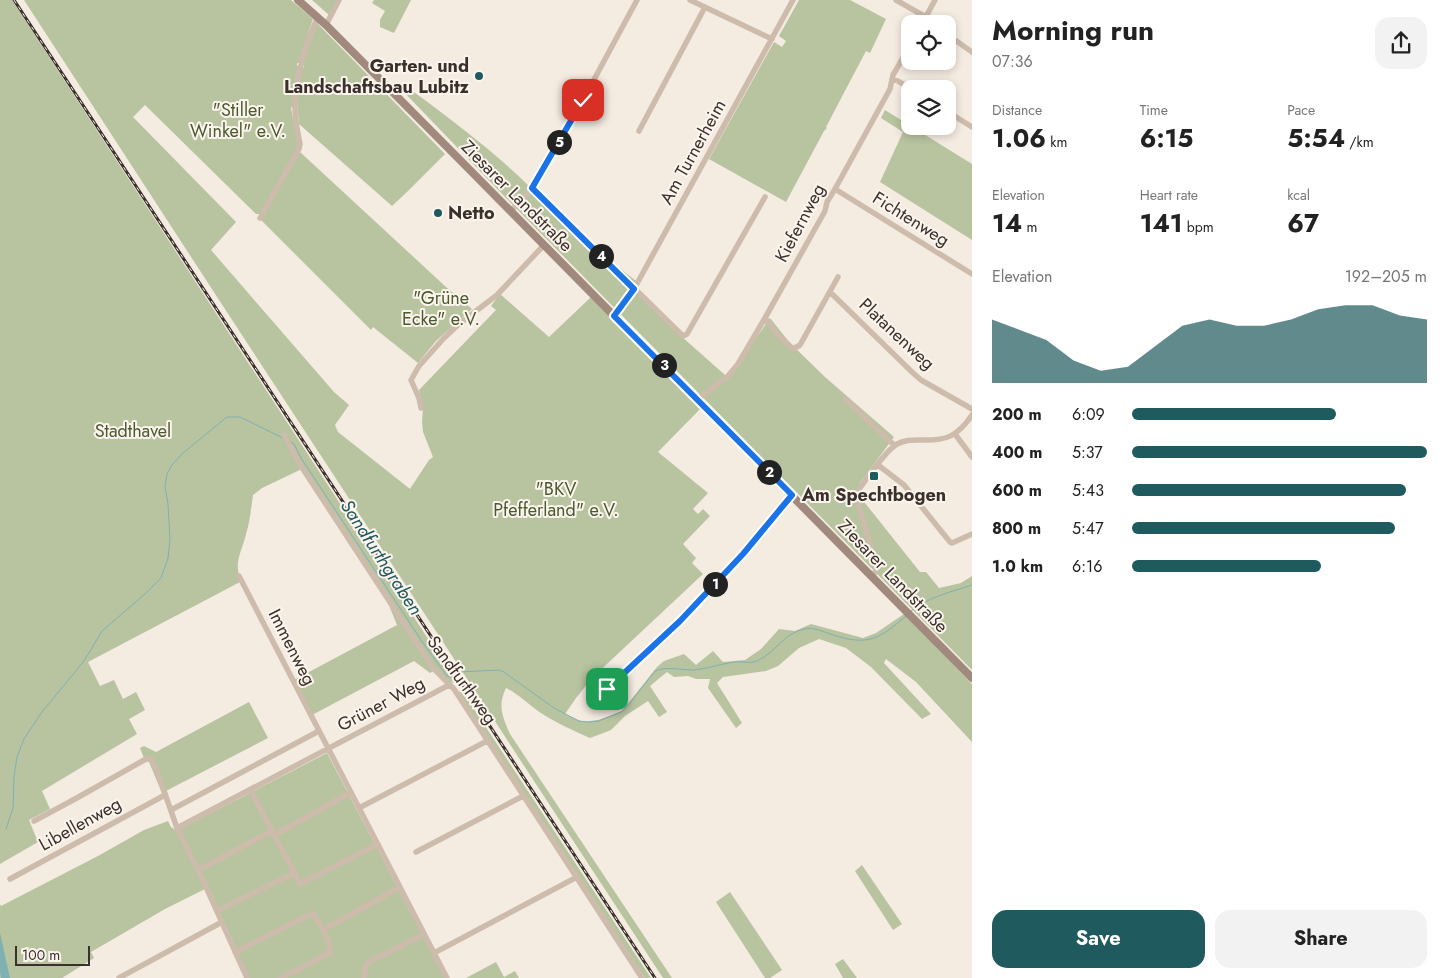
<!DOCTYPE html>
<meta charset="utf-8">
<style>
body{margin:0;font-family:Jost,sans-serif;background:#f2f2f2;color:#222;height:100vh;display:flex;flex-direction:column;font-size:19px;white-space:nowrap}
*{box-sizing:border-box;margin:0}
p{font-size:16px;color:#767676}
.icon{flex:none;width:28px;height:28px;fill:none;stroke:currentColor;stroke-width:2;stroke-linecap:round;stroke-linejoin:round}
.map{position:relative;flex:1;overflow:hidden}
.sheet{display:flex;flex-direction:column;background:#fff;width:475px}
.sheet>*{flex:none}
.tools{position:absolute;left:901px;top:15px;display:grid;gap:10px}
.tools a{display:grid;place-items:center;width:55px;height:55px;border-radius:10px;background:#fff;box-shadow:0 2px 8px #0003;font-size:25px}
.scale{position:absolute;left:15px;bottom:12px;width:75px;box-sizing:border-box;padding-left:5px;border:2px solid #3b302b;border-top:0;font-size:14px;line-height:18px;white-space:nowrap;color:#3b302b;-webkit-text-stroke:4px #fbf5ee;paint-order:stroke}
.pin{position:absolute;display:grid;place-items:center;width:42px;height:42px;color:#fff;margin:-21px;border-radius:10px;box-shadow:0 2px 8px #0006}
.km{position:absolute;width:25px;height:25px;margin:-12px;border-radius:50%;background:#222;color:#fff;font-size:14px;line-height:25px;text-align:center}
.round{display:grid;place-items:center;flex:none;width:52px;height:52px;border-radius:15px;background:#f2f2f2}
.head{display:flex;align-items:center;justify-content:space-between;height:85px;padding:0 20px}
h1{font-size:28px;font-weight:700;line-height:38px}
.figures{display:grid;grid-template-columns:repeat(3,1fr);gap:8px;height:85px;padding:5px 20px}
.figures div{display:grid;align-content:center}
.figures b{font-size:25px;font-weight:700}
.figures small{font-size:14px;font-weight:400}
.figures p{font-size:14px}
.chart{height:140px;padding:10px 20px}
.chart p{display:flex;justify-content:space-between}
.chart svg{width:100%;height:90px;margin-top:5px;fill:#1f5a5e;opacity:.7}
.cta{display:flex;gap:10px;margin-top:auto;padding:10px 20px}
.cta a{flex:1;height:58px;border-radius:15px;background:#1f5a5e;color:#fff;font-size:20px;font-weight:700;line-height:58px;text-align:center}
.cta a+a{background:#f2f2f2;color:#222}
ul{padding:0 20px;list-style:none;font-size:16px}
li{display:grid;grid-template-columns:80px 60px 1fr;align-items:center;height:38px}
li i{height:12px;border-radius:6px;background:#1f5a5e}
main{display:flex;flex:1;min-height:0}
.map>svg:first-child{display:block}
</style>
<main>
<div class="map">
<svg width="972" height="978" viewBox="0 0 972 978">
<rect width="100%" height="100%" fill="#f4ebe1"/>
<path fill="#b8c4a0" d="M0,0H12L449,671L455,683L449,682L436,669L304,468L262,488L253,495C251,508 250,522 246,534C242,552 233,562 241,580L240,582L88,662L100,686L114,680L123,699L136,692L145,710L129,719L137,734L42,791L50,809L29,820L38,842L0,864Z
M24,0H291L313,19L308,33L300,63H297V65L299,67L293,106L291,108L298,146L261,214H256L145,105L133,117L236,222L211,250L334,392L349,405L335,425L338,432L410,489L429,460L433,457L423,432L422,422L423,407L419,390L494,312L496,310L491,306L500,294L549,337L591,297L701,408L658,452L708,493L693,509L698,514L703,509L710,516L683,544L696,558L692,563L703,574L592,678L576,698L565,714L573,718L583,722L598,720L622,711L657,667L664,661L684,654L696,665L713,651L723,662L745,660L761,649L779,629L795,631L811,624L863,638L876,633L904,614L972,684V742L916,682L886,659L884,663L931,714L922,719L871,667L846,648L819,639L799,648L778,666L766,671L723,677L717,683L742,723L736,728L708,688L710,679H696L688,676L674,677L667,672L650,686L667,712L659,717L648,701L625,716L611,730L590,738C572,730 554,722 538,711C527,703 518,694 506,688C497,706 503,718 510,734L672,978H663L221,303Z
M312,0H337L329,15Z
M374,0H411L394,33L380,27V20L385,11L372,3Z
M799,0H850L886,19L870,53L866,51L826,127L827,128L824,131L786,202L709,159L774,42L782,47L786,41L779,36Z
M317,23L445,154L408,191L392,206L299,124L297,101L301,69L304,67L303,62Z
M401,83C431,104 461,127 489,150C533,187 573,230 613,270L617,266L636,281L631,288L681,336L725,375L729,377L770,318L790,343L825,377L894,437L860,483L861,498L920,572H926L939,588L961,583L972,576V670L504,196L399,87Z
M885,110L972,164V240L880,182L903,132L881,118Z
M300,152L446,287L472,309L436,341L418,363L373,327L371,330L261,220Z
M388,603L434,671L430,673L414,661L312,715L294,680L397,625Z
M459,691L464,694L651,978H645L462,698Z
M249,702L268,738L162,793L149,762L144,758L140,748L144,746L156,752Z
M327,753L445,978H249L180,829Z
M168,821L171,827L176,830L205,889L165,909L91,952L94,958L62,978H0V904L1,906L98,856L144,830Z
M862,865L902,924L893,930L855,871Z
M730,892L782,970L770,978H765L716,902Z
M843,959L857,978H843L835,964Z
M496,962L504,977L515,971L519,978H466Z"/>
<path fill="#7fb0b2" d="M0,933L10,978H1L0,972Z"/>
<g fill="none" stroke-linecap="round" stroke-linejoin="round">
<path stroke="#7fb0b2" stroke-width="1" d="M291,442L294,444L301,458L423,643L447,676L451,677L459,672L499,670L504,672L554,708L579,721L588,722L599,721L621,712L630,703L655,671C667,666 680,670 693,670C707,669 720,664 734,662C741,661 751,664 757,661C775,653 784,633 804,629C813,627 822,631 830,634C867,646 877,641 906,616
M911,611C928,597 951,592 972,585
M6,829L13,808L14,777L17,757L24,739L42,712L84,661L102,631L145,594L161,578L168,558L170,539L168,504L165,487L167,474L172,465L183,453L227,417H240L283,438"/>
<path stroke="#cdbbac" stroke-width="5.5" d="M690,0L772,39
M896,0L926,17
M922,24L935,0
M326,25L339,0
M948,35L972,52
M892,79L898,81L911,89
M948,112L972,127
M639,131L705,7
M532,188L683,336L687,334L765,197
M835,189L972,274
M511,211L532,188L583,100L637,0
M260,218L299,149L300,144C298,133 295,121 295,109C294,84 306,40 318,17
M830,292L913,373L921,380L972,409
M614,316L634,289L793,0
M765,318L776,333L793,349L800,345L838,277
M845,399L894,445
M697,400L728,376L738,364L765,318L825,211L827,202L835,189L890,89L893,75L910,46
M421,408L419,398L411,380L419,366L444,338L459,324L497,295L544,245
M955,434L972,457
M284,435L299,463L433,668L454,689L642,978
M878,465L904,485L950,542L952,543L972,534
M239,576L447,978
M873,577L876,570V566L859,506L858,497L860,488C868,477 886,450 897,444C905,440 911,440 920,440C946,441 957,437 972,415
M607,689L680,621L743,554L792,495
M251,791L300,884L378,844
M359,808L487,741
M171,810L319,731
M34,821L75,799L146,759H151L156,768L177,828L202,878L247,978
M177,828L449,685
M274,834L280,832L351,792
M416,852L523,796
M198,870L272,831
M10,879L165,795
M217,911L294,873
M323,930L400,887
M235,952L313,913C318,921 332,944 330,953L281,978
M434,953L577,877
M119,978L222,922
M364,978L366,965L369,962L424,934"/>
<path stroke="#a18a7d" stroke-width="8" d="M298,0L326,25L461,161L972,678"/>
<defs>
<path id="rail" d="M14,0L655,978"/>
</defs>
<use href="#rail" stroke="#3b302b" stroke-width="3"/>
<use href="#rail" stroke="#fbf5ee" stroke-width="1" stroke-dasharray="4" stroke-linecap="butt"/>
</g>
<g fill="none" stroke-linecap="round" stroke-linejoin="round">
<defs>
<path id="route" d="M583,100L532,188L634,289L614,316L792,495L743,554L680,621L607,689"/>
</defs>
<use href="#route" stroke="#fff" stroke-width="10"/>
<use href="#route" stroke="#1a73e8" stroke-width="6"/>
</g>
<g fill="#1f5a5e" stroke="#fbf5ee" stroke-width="2">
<circle cx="479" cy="76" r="5"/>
<circle cx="438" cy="213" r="5"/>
<rect x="869" y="471" width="10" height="10" rx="2.5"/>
</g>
<g text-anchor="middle" stroke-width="4" stroke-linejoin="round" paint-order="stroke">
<g font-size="18" font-weight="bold" fill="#3b302b" stroke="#fbf5ee" text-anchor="end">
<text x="469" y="72">Garten- und<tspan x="469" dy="21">Landschaftsbau Lubitz</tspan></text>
<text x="448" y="219" text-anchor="start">Netto</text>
<text x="874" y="501" text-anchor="middle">Am Spechtbogen</text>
</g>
<g font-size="18" fill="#4a5a2e" stroke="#fbf5ee">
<text x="238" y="116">"Stiller<tspan x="238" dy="21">Winkel" e.V.</tspan></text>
<text x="441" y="304">"Grüne<tspan x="441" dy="21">Ecke" e.V.</tspan></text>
<text x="133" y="437">Stadthavel</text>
<text x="556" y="495">"BKV<tspan x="556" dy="21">Pfefferland" e.V.</tspan></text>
</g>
<g font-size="18" fill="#3b302b" stroke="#fbf5ee">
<text transform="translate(693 152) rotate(-61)" y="6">Am Turnerheim</text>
<text transform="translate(517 196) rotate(45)" y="6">Ziesarer Landstraße</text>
<text transform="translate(911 219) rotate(32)" y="6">Fichtenweg</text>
<text transform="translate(800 223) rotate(-62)" y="6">Kiefernweg</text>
<text transform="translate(897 334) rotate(43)" y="6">Platanenweg</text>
<text transform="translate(893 576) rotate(46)" y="6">Ziesarer Landstraße</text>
<text transform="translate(292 647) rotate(63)" y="6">Immenweg</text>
<text transform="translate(462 680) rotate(54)" y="6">Sandfurthweg</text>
<text transform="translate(381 704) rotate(-28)" y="6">Grüner Weg</text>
<text transform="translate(80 824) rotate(-29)" y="6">Libellenweg</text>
</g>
<g font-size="19" font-style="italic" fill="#1f5a5e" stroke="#fbf5ee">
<text transform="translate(382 557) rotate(57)" y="7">Sandfurthgraben</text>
</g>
</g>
</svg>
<div class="tools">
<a><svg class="icon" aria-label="locate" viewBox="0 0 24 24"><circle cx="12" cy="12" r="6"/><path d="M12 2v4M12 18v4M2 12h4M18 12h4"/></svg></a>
<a><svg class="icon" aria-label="layers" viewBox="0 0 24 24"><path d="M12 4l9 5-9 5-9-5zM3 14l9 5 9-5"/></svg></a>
</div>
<div class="scale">100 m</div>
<div class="pin" style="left:607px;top:689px;background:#1e9e55"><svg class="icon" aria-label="arrive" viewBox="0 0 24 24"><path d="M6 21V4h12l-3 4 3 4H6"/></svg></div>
<div class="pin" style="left:583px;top:100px;background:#d93025"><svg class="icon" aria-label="check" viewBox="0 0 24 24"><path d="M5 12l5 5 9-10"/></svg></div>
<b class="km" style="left:715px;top:584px">1</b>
<b class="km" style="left:769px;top:472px">2</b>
<b class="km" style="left:664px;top:365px">3</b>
<b class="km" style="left:601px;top:256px">4</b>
<b class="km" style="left:559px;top:142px">5</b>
</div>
<section class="sheet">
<div class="head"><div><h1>Morning run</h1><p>07:36</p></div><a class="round"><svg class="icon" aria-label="share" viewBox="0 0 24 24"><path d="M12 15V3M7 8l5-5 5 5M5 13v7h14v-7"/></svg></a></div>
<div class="figures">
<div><p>Distance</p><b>1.06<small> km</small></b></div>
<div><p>Time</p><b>6:15</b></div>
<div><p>Pace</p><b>5:54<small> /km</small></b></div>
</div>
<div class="figures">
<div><p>Elevation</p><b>14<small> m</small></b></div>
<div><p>Heart rate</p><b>141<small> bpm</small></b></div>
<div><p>kcal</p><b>67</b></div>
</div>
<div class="chart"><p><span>Elevation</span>192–205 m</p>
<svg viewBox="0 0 160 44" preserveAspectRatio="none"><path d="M0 44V13L10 18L20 23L30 33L40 38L50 36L60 26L70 16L80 13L90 16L100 16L110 13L120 8L130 6L140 6L150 11L160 13V44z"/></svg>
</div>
<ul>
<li><b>200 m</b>6:09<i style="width:69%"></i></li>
<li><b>400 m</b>5:37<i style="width:100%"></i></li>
<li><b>600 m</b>5:43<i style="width:93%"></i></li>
<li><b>800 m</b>5:47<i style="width:89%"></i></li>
<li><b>1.0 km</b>6:16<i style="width:64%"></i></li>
</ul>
<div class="cta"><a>Save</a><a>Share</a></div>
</section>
</main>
